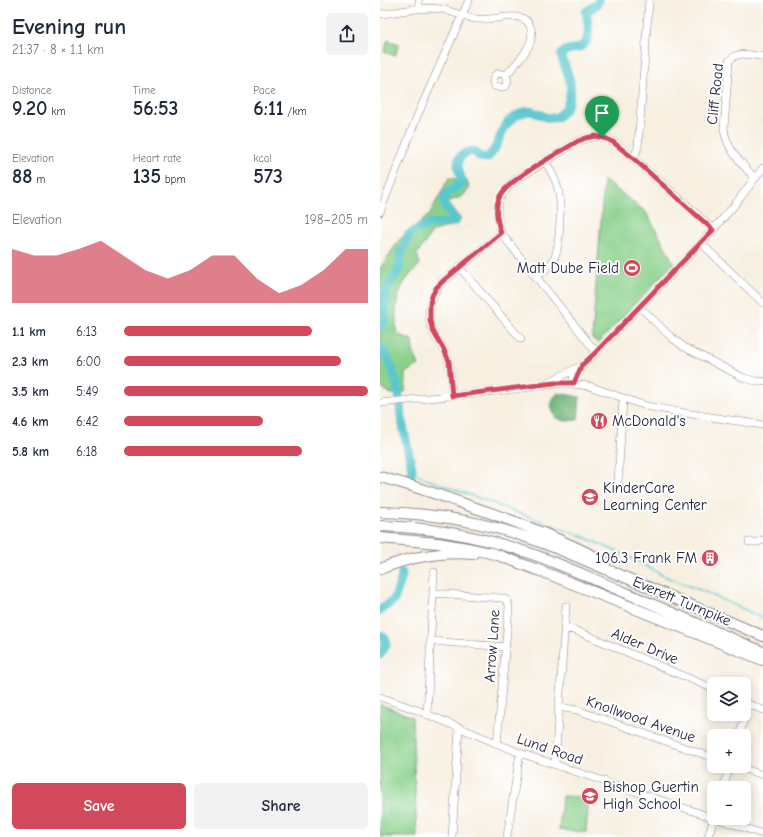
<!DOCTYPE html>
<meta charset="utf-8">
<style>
body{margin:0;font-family:"Comic Neue",sans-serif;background:#f2f2f3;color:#1f2937;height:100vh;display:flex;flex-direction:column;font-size:15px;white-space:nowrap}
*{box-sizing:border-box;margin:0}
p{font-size:13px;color:#747a83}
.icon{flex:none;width:22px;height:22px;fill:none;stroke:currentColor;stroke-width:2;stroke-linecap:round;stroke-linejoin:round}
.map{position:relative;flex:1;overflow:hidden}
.panel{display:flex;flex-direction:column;background:#fff;width:380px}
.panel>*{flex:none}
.fabs{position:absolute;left:327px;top:677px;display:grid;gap:8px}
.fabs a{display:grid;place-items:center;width:44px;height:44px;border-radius:6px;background:#fff;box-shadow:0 2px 10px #0003;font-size:20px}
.pin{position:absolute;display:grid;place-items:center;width:34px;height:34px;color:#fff;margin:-41px -17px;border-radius:50% 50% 50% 0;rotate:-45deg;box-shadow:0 0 4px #0007}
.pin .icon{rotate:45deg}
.round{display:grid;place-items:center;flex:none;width:42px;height:42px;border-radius:6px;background:#f2f2f3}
.summary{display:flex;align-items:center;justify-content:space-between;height:68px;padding:0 12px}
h1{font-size:22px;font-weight:800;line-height:30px}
.metrics{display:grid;grid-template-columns:repeat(3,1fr);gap:6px;height:68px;padding:4px 12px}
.metrics div{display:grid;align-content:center}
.metrics b{font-size:20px;font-weight:800}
.metrics small{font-size:11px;font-weight:400}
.metrics p{font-size:11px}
.chart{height:112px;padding:8px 12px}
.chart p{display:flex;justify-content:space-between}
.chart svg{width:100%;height:72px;margin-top:4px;fill:#d1495b;opacity:.7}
.primary-button{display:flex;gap:8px;margin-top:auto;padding:8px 12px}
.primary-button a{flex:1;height:46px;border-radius:6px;background:#d1495b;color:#fff;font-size:16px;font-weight:800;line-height:46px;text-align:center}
.primary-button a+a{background:#f2f2f3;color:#1f2937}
ul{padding:0 12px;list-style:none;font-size:13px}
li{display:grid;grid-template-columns:64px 48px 1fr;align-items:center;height:30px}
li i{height:10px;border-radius:5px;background:#d1495b}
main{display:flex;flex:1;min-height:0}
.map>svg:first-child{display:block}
</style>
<main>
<section class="panel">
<div class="summary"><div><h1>Evening run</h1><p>21:37 · 8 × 1.1 km</p></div><a class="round"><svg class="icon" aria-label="share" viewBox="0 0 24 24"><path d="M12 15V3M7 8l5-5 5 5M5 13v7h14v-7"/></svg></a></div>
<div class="metrics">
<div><p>Distance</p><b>9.20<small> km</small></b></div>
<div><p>Time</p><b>56:53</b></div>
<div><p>Pace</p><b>6:11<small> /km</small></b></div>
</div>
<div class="metrics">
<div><p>Elevation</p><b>88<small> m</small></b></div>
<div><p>Heart rate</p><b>135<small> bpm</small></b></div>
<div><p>kcal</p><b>573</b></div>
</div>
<div class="chart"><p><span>Elevation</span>198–205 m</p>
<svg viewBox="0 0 160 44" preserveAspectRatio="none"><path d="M0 44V11L10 15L20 15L30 11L40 6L50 15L60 24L70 29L80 24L90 15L100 15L110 29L120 38L130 33L140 24L150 11L160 11V44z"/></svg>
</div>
<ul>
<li><b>1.1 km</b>6:13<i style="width:77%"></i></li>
<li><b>2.3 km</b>6:00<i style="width:89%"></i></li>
<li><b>3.5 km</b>5:49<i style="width:100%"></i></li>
<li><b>4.6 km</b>6:42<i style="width:57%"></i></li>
<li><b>5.8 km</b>6:18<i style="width:73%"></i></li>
</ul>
<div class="primary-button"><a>Save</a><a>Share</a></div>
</section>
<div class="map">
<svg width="383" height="837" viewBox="0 0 383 837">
<rect width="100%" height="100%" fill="#fff"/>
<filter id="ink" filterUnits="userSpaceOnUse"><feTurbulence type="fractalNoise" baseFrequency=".025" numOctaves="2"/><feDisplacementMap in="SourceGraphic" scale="8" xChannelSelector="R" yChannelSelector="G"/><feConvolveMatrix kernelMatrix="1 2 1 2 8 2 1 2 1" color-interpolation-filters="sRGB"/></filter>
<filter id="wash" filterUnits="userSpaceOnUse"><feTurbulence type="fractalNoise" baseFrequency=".012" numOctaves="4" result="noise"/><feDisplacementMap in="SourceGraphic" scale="16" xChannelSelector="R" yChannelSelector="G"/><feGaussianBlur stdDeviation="0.9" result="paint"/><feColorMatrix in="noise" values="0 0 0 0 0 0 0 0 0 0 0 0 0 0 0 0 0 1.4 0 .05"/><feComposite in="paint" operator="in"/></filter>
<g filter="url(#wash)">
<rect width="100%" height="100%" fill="#f7efe0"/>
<path fill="#89d08a" stroke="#567962" d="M8,40L19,44L15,56L4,52Z
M69,178L87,180L89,189L83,196L70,201L67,204L81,219L76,225L53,231L37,254L40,264C33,272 25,279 21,289C15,303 15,320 17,334L32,340L33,351L39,365L25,373V392L11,394L0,386V268L20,239L32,230L49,215Z
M224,180L266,212L294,263L218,343L212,338Z
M0,704L32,717L37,837H0Z
M182,796L209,797L206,832L179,830Z"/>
<path fill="#6eb276" stroke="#486a58" d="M178,393L200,397L198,420L185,421L176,418C170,408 169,401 178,393Z"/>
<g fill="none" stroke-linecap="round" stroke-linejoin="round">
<path stroke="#5ac7cd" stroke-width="1.5" d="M32,471L44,478L204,537L251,558L284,576L325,592L383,618"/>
<path stroke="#5ac7cd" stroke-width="9" d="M0,327L5,319V293L12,279L19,270L21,252L25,245L28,235L36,230L49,224L68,223L76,220L64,205L65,195L83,183C80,174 74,163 82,155C86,152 89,151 94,151L100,157L107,158C110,155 114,151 116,146C122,135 123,123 136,116C156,104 157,119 174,118C178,117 181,114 184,111C190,103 192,87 189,78C187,70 183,63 181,55C187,48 190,50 198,48C213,43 208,24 206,12L217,4L219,0
M0,346C11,362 17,377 19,396
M20,406L21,416L32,469L31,475
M0,610L14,600L21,580L22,573
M0,635L6,639V645L0,655"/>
</g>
</g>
<g filter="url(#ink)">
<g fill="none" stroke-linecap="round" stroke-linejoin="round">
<defs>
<path id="minor" d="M39,0V9
M0,14C20,12 41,6 61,9C73,11 84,18 96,19C110,21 125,15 138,17C144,18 148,21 150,26C158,43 136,64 126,75L128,81L126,86L121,88L114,86L113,81L114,76L119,73L126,75
M254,159L258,147L269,0
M375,178C361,163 346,149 344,128L349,61C357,50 372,55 383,57
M0,212L38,114L89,0
M321,243L383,303
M79,267L141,339
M156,277C163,272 170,267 174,259C180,247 182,203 178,189C176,179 170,170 165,161
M260,307L291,337L304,347L364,378L375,381H383
M216,352L121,233C114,209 116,198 134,181L198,141C208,137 218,135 228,139C243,146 258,163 271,174C292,193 314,210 333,230
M167,383L197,368
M194,383C191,373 196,370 203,364C208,361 212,356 216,352L321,243L353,207L383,168
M72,396C71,383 72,369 67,356C64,347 58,341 53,332C45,315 50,295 63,281L121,233
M0,403L117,391L185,383L209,386L266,406L305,413L383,425
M242,491L238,483L243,399
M369,542H378L383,540
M53,593L122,598C127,599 129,602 129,607L117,744
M185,628L197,631L334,689
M51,641L126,647
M0,697L37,710L140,753L334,818
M364,702L383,710
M178,707L197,710L334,758
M47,715L54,572
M359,736L369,704
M175,764L186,606
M356,766L383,775
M343,788L350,766
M335,818L383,834
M72,837L79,729
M127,837L140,753
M328,837L334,818"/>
<path id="highway" d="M0,477C31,485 60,495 90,506C138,522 180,538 225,562
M0,512C50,513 99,521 146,537C180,548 213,564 247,578C292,597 338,617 383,636
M0,526C49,527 97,536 143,551C177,562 210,578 244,592C290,612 337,632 383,652
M0,538L58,543L87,548L115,554L171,575L383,660
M0,569C30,557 61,551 93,554"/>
</defs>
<use href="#minor" stroke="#8c888e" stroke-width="8"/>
<use href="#highway" stroke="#8c888e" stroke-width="12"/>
<use href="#minor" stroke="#fff" stroke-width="7"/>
<use href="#highway" stroke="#fff" stroke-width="10"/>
</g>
</g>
<g fill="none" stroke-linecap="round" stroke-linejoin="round" filter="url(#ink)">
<defs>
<path id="route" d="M215,136L227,139L233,142L254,159L333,230L216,352L202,365L194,383H174L72,396L69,361L63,348L53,331L50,321V303L52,296L56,288L63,281L121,233C117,221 114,208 120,196C130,178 179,153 198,141L206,138Z"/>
</defs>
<use href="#route" stroke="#fff" stroke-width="8"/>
<use href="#route" stroke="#d1495b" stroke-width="5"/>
</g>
<defs>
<symbol id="stadium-disc" viewBox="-11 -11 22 22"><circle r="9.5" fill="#d1495b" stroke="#fff"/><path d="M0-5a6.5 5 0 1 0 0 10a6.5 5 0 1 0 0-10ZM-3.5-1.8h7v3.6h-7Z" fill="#fff"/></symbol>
<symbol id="restaurant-disc" viewBox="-11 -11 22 22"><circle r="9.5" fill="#d1495b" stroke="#fff"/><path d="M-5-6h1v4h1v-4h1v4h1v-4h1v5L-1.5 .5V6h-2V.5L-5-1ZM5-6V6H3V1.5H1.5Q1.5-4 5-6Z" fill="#fff"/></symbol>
<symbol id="school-disc" viewBox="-11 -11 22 22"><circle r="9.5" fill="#d1495b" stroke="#fff"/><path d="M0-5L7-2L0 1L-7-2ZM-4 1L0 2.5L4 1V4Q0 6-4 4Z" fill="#fff"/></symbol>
<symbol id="building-disc" viewBox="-11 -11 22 22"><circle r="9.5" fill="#d1495b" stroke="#fff"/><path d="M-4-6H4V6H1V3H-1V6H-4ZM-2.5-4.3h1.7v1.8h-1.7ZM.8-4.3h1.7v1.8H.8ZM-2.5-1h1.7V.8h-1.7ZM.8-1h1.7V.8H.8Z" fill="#fff"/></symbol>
</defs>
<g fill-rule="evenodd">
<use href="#stadium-disc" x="242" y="258" width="20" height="20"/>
<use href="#restaurant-disc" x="209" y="411" width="20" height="20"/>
<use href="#school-disc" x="200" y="487" width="20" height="20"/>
<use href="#building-disc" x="320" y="548" width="20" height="20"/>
<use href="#school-disc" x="200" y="786" width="20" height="20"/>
</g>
<g text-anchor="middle" stroke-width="4" stroke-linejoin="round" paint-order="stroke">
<g font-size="15" fill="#22223b" stroke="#fff">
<text transform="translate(335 94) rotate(-84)" y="5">Cliff Road</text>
<text transform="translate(302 601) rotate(23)" y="5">Everett Turnpike</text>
<text transform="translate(112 646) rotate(-86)" y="5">Arrow Lane</text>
<text transform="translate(265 646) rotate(23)" y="5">Alder Drive</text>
<text transform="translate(261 719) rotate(19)" y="5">Knollwood Avenue</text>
<text transform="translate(170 749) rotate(19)" y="5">Lund Road</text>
</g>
<g font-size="15" fill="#22223b" stroke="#fff" text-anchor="start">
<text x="239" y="273" text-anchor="end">Matt Dube Field</text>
<text x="232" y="426">McDonald's</text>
<text x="223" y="493">KinderCare<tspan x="223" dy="17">Learning Center</tspan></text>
<text x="317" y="563" text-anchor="end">106.3 Frank FM</text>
<text x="223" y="792">Bishop Guertin<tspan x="223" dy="17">High School</tspan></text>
</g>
</g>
</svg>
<div class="fabs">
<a><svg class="icon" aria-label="layers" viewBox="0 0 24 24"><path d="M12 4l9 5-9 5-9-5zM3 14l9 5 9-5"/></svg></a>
<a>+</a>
<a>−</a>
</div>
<div class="pin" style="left:222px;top:137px;background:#1e9e55"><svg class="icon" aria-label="arrive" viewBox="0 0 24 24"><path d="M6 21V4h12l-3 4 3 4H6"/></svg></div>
</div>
</main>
